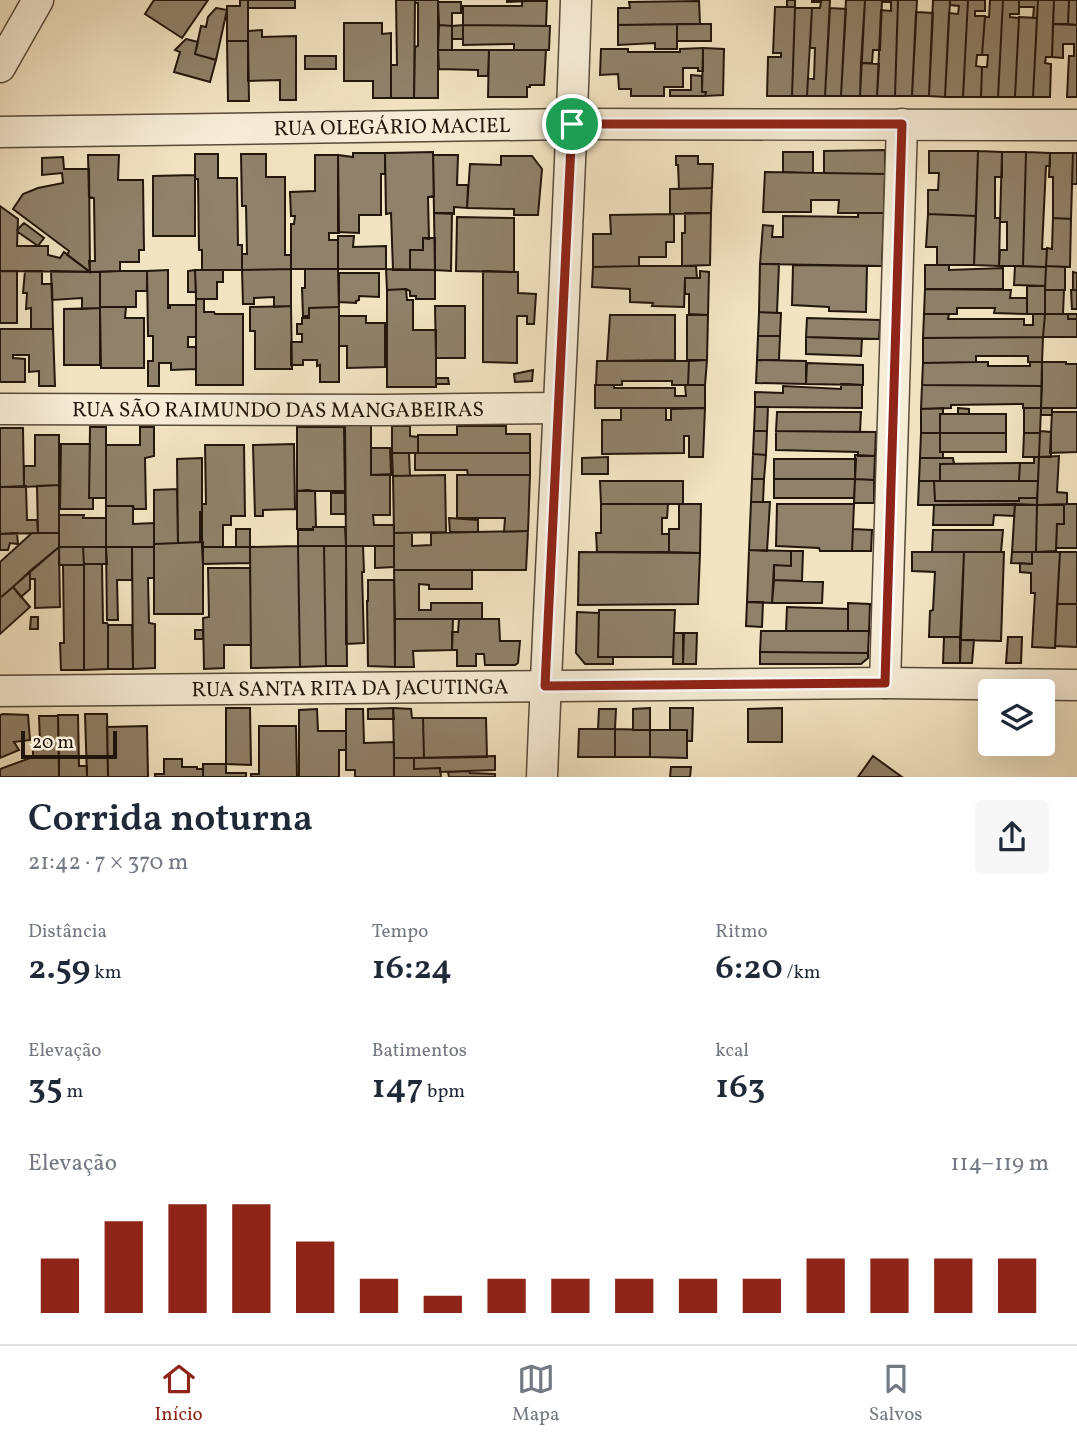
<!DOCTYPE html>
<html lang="pt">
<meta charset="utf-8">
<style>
body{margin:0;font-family:Vollkorn,serif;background:#f6f6f7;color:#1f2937;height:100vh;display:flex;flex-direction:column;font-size:26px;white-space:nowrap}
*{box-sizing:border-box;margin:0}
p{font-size:23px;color:#747a83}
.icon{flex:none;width:38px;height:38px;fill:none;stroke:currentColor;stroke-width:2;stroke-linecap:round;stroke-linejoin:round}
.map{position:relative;height:777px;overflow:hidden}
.panel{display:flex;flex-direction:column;background:#fff;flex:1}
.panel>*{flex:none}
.controls{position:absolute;left:978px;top:679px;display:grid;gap:14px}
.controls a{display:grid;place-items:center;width:77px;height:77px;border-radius:7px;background:#fff;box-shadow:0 7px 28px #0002;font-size:35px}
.scale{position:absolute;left:21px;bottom:18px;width:96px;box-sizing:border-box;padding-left:7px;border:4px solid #23160a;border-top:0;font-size:19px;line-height:24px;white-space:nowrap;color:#23160a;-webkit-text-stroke:5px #f7edd7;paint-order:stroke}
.pin{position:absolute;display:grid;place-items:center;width:60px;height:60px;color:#fff;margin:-30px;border:4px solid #fff;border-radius:50%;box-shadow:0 2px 7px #0007}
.round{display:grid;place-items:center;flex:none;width:74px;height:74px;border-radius:7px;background:#f6f6f7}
.headline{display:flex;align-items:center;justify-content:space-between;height:119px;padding:0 28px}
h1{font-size:38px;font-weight:600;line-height:52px}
.figures{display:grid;grid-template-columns:repeat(3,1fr);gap:10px;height:119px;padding:7px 28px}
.figures div{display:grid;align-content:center}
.figures b{font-size:35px;font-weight:600}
.figures small{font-size:19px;font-weight:400}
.figures p{font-size:19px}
.chart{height:196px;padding:14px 28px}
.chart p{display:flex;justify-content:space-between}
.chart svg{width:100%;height:126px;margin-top:7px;stroke:#8f2418;stroke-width:6}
.tabs{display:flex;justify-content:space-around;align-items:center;height:98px;border-top:2px solid #e0e1e3;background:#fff;font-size:19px;color:#747a83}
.tabs a{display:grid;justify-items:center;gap:4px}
.tabs .active{color:#8f2418}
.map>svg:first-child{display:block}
</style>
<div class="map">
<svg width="1077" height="777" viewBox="0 0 1077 777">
<rect width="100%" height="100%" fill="#f2e4c2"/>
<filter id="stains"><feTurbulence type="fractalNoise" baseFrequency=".00286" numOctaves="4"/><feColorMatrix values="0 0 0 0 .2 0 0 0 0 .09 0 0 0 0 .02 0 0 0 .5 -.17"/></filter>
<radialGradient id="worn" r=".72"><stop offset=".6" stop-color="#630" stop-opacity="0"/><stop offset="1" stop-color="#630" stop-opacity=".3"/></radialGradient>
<path fill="#8f816a" stroke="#23160a" stroke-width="2" d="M154,0H208L182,38L145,14Z
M240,0H248V41H227V6H240Z
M248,0H295V8H248Z
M396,0H415L414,98H391V65H397Z
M415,0H438V98H414L415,47L418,46V3H415Z
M507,0H547L507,2Z
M787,0H795V7H787Z
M812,0H830L825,96H807L808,78L814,79L815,48H810L812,8H820L821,2H812Z
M846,0H865L860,96H841Z
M865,0H882L880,50H873L872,63H861Z
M882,0H898L895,96H877L881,10L891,11V2H882Z
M898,0H917L912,96H895Z
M933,0H950L945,97L929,96Z
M950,0H968L963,97H945L949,13L958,14L959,6L950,5Z
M968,0H985V11H975V16H985L982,55H977L976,66L982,67L981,97H963Z
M990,0H1003L998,97H981L982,67H987L988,55H982L985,17H989Z
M1003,0H1019V14H1010V17L1019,18L1015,97H998Z
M1019,0H1038L1037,18H1033L1034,7H1019Z
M1038,0H1054L1052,57H1046L1045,63L1051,64L1050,97H1033Z
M1054,0H1069L1068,24H1053Z
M1069,0H1077V25L1068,24Z
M522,1H547L546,26L463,25V6H522Z
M699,1L700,24L618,25V8H630L629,2Z
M438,2H461V13H452V26L439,25Z
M775,7H795L792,96H767L768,57H781V53H773Z
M216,8L227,10L216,60L195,54L201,26L206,27L208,17Z
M795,8H812L807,96H792Z
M830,8L846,9L841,96H825Z
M916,12L933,13L929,96H912Z
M1019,17L1037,18L1033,97H1015Z
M344,23H382V34L391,33V98H373V81H344Z
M677,24V49H655V43L618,45V25Z
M677,24H711V41H677Z
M1053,24L1077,25V97H1067L1069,56H1074V44H1063V58L1052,57Z
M439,25L452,26V50H438Z
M463,25V39H452V26Z
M463,25L550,26L549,50H514V44L463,45Z
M262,30V37L296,36V100H280V80L248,81V31Z
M186,39L198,42L195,54L216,60L210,82L174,72L180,52L175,50Z
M227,41H248L249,101H228Z
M703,48L724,49L723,95L705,96L706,92H702Z
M703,48V71H698V68H683V87H664V96H631V89H619L618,74L600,75L601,49H628V52H680V49Z
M438,50H489L488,76H478V70L439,69Z
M489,50H546L544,85H530V87H527V97H488Z
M305,56H336V69H305Z
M861,63L879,64L877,96H860Z
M691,75L702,76V92H706L705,96H670V90H691Z
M885,150V174L824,173V151Z
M929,151H978L976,216L928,214V190H938L939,173H929Z
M978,151L1002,152V177H995V218H1000L999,266L974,265Z
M433,152L434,196L428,197L429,239L423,238V250H410V270H393L391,213L386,214L385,153Z
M783,152H813V173L783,172Z
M1002,152H1026L1023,266H999L1000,250H1007V222H1000Z
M1026,152L1050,153V166H1046L1042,249H1047L1046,267L1023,266Z
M353,153H385V174H381V215H359V233L338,232V155L353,157Z
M1050,153H1073L1071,219L1053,218V177H1049Z
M1073,153H1077V184H1072Z
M195,154H218V178H237L238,245H242V270H202V250H199L198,179H195Z
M241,154H266V177H285V255H291V269L242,270V254H247L246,206H242Z
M88,155H119L118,180H143L144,250H139V262H120V271L90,272L89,261H95L94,198L89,197Z
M315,155H338L339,233H329V240H338V269H291V224H294L295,216H291L290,192L315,191Z
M433,155H458L457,185H468L467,208L454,207V214L434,213Z
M501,156H532L542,169L538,215H514V209L467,208L470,164L501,165Z
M676,156H698V164H713L712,188L679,189L678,165H676Z
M63,157L64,169H89L90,272L67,255L69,251L13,209L23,194L38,188L63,183L62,173L42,175V158Z
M765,172L885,174L884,213H838L839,200H811V212H763Z
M195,175V236H153V176Z
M712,188L711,213L670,214V189Z
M0,206L18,219L17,246H48V255L60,258L64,252L90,272L0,271Z
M434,213H452L451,271L435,270Z
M685,213H711L710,265L682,266V233H685Z
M858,213H884L882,266L760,264L763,225L773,226L772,237H783V216L858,217Z
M674,214V242H666V257H639V266L593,267V234H611L610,215Z
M928,214L976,216L974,265H937V247H926Z
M457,217L514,218V272L456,271Z
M1053,218L1071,219L1070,267L1046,266L1047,248L1052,249Z
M24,223L44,238L38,246L18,232L17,230Z
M338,236H354L353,247L386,246V269H338Z
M423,238H435V270H410V250H423Z
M760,264H779L777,313L759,312Z
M793,265L867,266L866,312L829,311V307L792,305Z
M925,265H949V270L1003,268V289H925Z
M639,266H696L697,278H685L684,307L652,306L653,303L630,302V289L592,287L593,267Z
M1015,266L1046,267L1045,286L1014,285Z
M1046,266L1065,267V290H1045Z
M291,269V306L274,307V297L254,298V304H243L242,270Z
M305,269H338L339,307L309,308V316H303L302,288H305Z
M386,269L435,270V299H416V296H410V291L406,289L387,290Z
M168,270V308H170V305H196V337H188V347H196V369L171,370V363H159V386H148V361H153V336H148L147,271Z
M195,270H223V282H217V299H196Z
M195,270L196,292H188V271Z
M0,271H17V323H0Z
M25,271H42V284H52L53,329H31V308L26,309L27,293H23Z
M51,271L100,272V308L82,309V298L52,300Z
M120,271H147V291H136V307H100V272Z
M483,271L518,272V293L536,294L534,324H527V316H517V363L483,362Z
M700,271L709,272L708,315L689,314V294H685V278H700Z
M1073,272L1077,273V290H1073Z
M339,273H379V297L359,296V300L356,301V303L339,302Z
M1027,286H1045V314H1027Z
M406,289L407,300H413V330H436V387H387V290Z
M925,289L1011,290L1010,298H1027V314L994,313L995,308H957V314H924Z
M1045,290H1064L1063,314H1045Z
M1071,290H1077V309H1072Z
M196,299H204V312H214L215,314H243V385H196Z
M291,306L292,369H255V331H250V307Z
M435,306H465V358H436Z
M100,307H126L125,318H144V368H101Z
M339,307V382H320V365L317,366V360H303V365H291V342H302V334H297V324H302V318H309V308Z
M100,308V365H64V309Z
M759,312L781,313L780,336H758Z
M924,314H949L948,319H1024V325H1033V314H1045L1043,337L923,338Z
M1045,314H1068V319H1077V337H1043Z
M1068,314H1077V319H1068Z
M610,315H675V360L607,361Z
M687,315H708L707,360H687Z
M339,316H366V323H385V367L347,368V346H339Z
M807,318L880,320L879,339L806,337Z
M0,329H53L55,386H39V371L29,372V355H13V358L25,359V382H0Z
M758,336H780L779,360H757Z
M806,337L862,339L861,356L806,354Z
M1043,337L1042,362H1028V356H976V362L923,363V338Z
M707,360L705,385H688L689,361Z
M757,360L806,361V384L756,383Z
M597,361H689L688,385H672V381H622V385H596Z
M976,362H988V366H1030V362H1042V386L922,385L923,363Z
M1042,362H1066V364H1077V408H1041Z
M807,363L863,365V385L806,384Z
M533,370L532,381L515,382L514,374Z
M436,378H448L449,384H436Z
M841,384L862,385V408L755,407V392L783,393V386L841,389Z
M595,385H614V388H675V396H686L685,385H705V408H595Z
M922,385L1042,386L1041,408H1023V404L951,405V408L921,409Z
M755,407H768L767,431H754Z
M621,408H666V420H671V409L705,408L703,457H689V436H684V453L602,454V420H621Z
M943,408V414H940V433H921V409Z
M958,408L969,409V414H958Z
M1024,408H1041L1040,433H1024Z
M1041,408H1052V415H1041Z
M777,412H861L860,432L776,431Z
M1052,412H1077V452L1050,453Z
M940,414H1006V433H940Z
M345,424H371V475L390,474V515H373L374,525H394V546H346Z
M392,426H410V436L418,437V453H392Z
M457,426H506V434H530V453H418V435H457Z
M90,427H106V498H89Z
M140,427H154V456L145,458L146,509H134L133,506H106V445H140Z
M297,427H344L345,491H297Z
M0,428H23L24,487H0Z
M754,431H767L766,455L753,454Z
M776,431L876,432L875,456H858V452L776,450Z
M1040,431L1051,432V457H1039Z
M921,433H940V452H943V458H920Z
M940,433H1006V452H940Z
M1024,433H1040L1039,457H1023Z
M35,435H59V485L24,487V466H35Z
M61,444H90L89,498H93V509H60Z
M294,444L295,509L263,510V516H255L253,445Z
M205,445H244L245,516H231V525H223V547H202V504H206Z
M371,448H390L391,475H371Z
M392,453H409L410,476H393Z
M415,453H530V475H468L467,470H415Z
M753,454L766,455L764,479H752Z
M855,455L875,456L874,480L855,479Z
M1059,456L1057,492L1067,493V504L1037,505L1039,457Z
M608,457V474H582V458Z
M1034,457H1039L1038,481H1019L1020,463H1034Z
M202,458V512H200V542L178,543L177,459Z
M920,458H953L954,464H940V481H919Z
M774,459H856L855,479H774Z
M1020,463L1019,481H940V464Z
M445,475L446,532L394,533L393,476Z
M457,475H530L528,531L504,532L505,518H457Z
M752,479H764L763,502H751Z
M774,479H855L854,498H774Z
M855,479L874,480V503H854Z
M600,481H683V504H601Z
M919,481H934L935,501H1019V498H1037V505H918Z
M934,481H1038L1037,498H1019V501H935Z
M59,485V533H38L37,486Z
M26,486L27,520H37L38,533L0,534V487Z
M177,489L178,543L154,544V490Z
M308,490L315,491L316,527H313V529H297V491Z
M331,493H345V514H331Z
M751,502H770L767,551L749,550Z
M601,504H668L667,518H662V534H669V552H597L596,533H601Z
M679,504H701L700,553L669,552V529H679Z
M777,504H854L852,551H820L819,548L776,546Z
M1015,504L1014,516L994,515L993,525H933L934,505Z
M1015,504L1037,505L1036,552H1012Z
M1067,504H1077V548H1056L1057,524H1064V505Z
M1037,505H1064V524H1057L1056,551L1036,552Z
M106,506H133V524L154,523V547H106Z
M59,515H84L83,518H106V547H59Z
M449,518L478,520V532H450Z
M313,527H345L346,546H298V530H313Z
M236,529H250V547H236Z
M853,529L872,530L871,551H852Z
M933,530H1003L1001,552H932Z
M528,531L526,570H394V533H412V546L431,545V533Z
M17,533L18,544L10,543L8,550H0V534Z
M32,533H59V547L0,598V562Z
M203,542V614H154V544Z
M298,546L300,667L251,668L250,547Z
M298,546H324L326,666L300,667Z
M324,546H346L347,666H326Z
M346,546H363L364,572H362L364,643L346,644Z
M375,546H394V567L375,568Z
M59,547L60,607L35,608V579H30V571Z
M59,547H83L84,565H59Z
M83,547H106L107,564H84Z
M106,547H132V580H117L118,620H107Z
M132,547H154V578H148L149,623L155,624V668L133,669Z
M202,547H250V563L203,564Z
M749,550L791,551V566L774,565L772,603L747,602Z
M791,551H803L802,581L774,580V565L791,566Z
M579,552L700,553L698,604L578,605Z
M912,552H964L961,637H929L930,611L933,610L935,572L912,571Z
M964,552H1004L1001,641L960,640Z
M1012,552H1032V564L1011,563Z
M1032,552H1060L1055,648L1032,647L1035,593H1031V573L1020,572V563L1032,564Z
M1060,552H1077V604H1057Z
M84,564H102L103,623H107L108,625V669L84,670Z
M63,565H84V670H61L60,643H64Z
M208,568H250L251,645H224V668L204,669L203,618L209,617Z
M394,570H472V589H429V585L419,584V610H431V603H482V619H395Z
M30,571V589L21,597L13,587Z
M368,580H394L395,667L368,666L367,601H368Z
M774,580L823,582L822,603H772Z
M13,587L30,607L0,634V598Z
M747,602H763L762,627L746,626Z
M848,603L870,604L869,631H848Z
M1057,604H1077V647L1055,646Z
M787,607L848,609V631H786Z
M599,610H675L673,657H598Z
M577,612L599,613L598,657H613V664H585L576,653Z
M31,617H38V629H30Z
M395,619H453L452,650L413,651L414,667H395Z
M459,619H499L500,641H520L518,663L515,665H485L484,654H476V666H457V650H452V632H458Z
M108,625H132L133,669H108Z
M195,630H203V639H195Z
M761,631H869L868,653L760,652Z
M674,633H684L683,664H673Z
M683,633H697L696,664H683Z
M944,637H961L960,663H943Z
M1008,637H1022L1021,663H1006Z
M960,640H974L972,663H960Z
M760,652L868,653V658L861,664H760Z
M226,708H250L251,765L226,764Z
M393,708L411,709L412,718H423L424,758H394Z
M393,708L394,719H368V709Z
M650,708V730H633V709Z
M670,708H693L692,741H687V730H670Z
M782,708V742H748V709Z
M317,709L318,731H346V750H339V777H299V710Z
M346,709H363L364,743L394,742V777H355V770H346Z
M599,709H616L615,729H598Z
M3,714L28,715L30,740L14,742L19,750L0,758V715Z
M85,714H107L108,777H87Z
M58,715H78L79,766H87V777H59Z
M39,716H58L59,756L33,757V743H40Z
M423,718H486L487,757L424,758Z
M147,726L148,777H108L107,727Z
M259,726H296L297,777H251V774H259Z
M579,729H615V757H578Z
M615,729L650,730V757H615Z
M650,730H687V758L650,757Z
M59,756V777H0V769L33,757Z
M495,756V770L440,772V768L414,769V758Z
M873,756L902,777H858Z
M394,758H414V769L440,768L441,777H394Z
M164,759H182V767H197V769H203V777H155V774H164Z
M203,764H226V773H246V777H203Z
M671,767H691L690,777H670Z
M469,771L470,773L495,774V777H449L448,772Z"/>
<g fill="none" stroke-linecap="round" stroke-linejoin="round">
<defs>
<g id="minor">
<path d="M0,67L38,0"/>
<path id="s1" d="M0,132L572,124L1077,125"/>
<path id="s2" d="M0,409L383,410L558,408"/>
<path d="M885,683L902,124"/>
<path id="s3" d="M0,691L885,683L1077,685"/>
<path d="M542,777C552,518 568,259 576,0"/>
</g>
</defs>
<use href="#minor" stroke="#574a38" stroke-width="33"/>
<use href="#minor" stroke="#f7edd7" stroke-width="30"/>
</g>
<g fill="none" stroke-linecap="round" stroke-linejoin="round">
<defs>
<path id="route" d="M572,124H902L885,683L545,686Z"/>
</defs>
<use href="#route" stroke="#fff" stroke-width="14"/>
<use href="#route" stroke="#8f2418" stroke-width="9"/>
</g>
<g text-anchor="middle" stroke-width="5" stroke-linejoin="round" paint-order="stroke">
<g font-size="21" fill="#23160a" stroke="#f7edd7">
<text dy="7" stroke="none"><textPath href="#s1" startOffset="392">RUA OLEGÁRIO MACIEL</textPath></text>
<text dy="7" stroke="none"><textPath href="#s2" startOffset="278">RUA SÃO RAIMUNDO DAS MANGABEIRAS</textPath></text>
<text dy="7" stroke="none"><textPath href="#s3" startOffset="350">RUA SANTA RITA DA JACUTINGA</textPath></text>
</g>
</g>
<rect width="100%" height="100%" filter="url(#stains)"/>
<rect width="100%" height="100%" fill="url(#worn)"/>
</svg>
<div class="controls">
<a><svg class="icon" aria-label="layers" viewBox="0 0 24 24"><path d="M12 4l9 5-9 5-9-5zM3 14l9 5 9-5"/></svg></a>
</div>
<div class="scale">20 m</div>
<div class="pin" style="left:572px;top:124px;background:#1e9e55"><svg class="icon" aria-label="arrive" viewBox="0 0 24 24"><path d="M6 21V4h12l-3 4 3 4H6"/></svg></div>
</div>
<section class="panel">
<div class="headline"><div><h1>Corrida noturna</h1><p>21:42 · 7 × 370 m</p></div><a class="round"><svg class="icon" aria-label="share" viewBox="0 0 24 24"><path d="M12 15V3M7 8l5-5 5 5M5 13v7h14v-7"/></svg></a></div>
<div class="figures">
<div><p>Distância</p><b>2.59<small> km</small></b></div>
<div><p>Tempo</p><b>16:24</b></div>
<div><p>Ritmo</p><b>6:20<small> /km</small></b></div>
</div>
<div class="figures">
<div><p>Elevação</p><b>35<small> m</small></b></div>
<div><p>Batimentos</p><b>147<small> bpm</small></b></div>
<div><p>kcal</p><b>163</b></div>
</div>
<div class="chart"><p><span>Elevação</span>114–119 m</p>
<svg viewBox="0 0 160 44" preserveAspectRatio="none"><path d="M5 44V25M15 44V12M25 44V6M35 44V6M45 44V19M55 44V32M65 44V38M75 44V32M85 44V32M95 44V32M105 44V32M115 44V32M125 44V25M135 44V25M145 44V25M155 44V25"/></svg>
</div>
</section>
<nav class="tabs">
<a class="active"><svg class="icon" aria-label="home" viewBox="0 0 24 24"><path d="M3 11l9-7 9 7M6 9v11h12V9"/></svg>Início</a>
<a><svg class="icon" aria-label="map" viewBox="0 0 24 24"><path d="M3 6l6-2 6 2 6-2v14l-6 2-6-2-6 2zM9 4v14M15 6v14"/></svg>Mapa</a>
<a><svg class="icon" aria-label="saved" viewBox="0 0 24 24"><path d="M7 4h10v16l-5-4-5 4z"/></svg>Salvos</a>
</nav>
